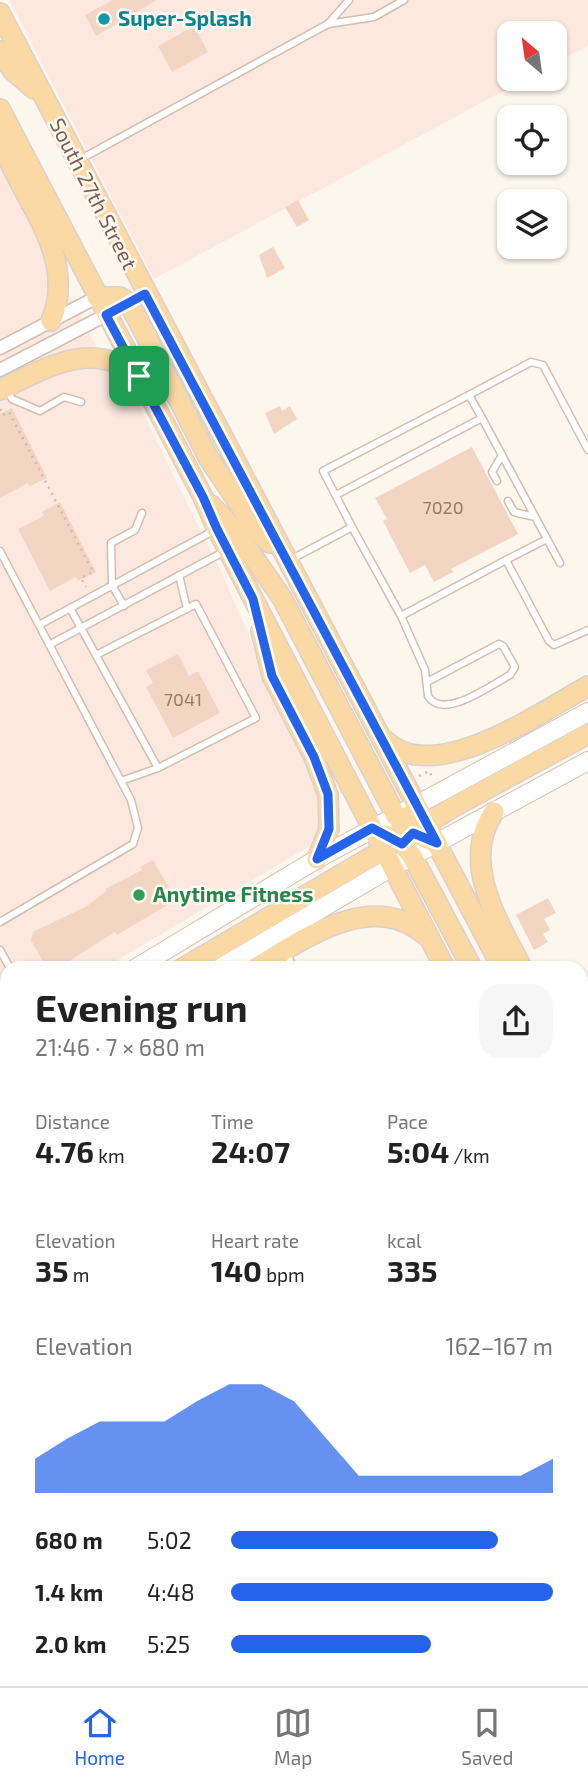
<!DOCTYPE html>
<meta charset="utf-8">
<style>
body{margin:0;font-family:"Exo 2",sans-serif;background:#f6f6f6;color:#222;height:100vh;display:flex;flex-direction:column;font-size:26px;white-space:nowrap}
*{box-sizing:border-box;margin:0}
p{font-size:23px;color:#767676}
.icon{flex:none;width:38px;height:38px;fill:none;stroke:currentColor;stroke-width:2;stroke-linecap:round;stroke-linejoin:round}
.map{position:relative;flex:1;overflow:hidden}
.drawer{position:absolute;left:0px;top:961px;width:588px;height:726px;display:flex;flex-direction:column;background:#fff;border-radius:21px 21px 0 0;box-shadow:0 2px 5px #0004}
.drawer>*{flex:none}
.needle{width:46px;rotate:331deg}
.fabs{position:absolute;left:497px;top:21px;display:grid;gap:14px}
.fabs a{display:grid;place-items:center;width:70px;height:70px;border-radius:14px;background:#fff;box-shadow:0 2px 5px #0004;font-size:35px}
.pin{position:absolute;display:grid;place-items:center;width:60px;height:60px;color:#fff;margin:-30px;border-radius:14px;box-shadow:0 4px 10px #0006}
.round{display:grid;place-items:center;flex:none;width:74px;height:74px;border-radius:21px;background:#f6f6f6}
.head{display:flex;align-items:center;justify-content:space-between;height:119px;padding:0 35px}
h1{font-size:38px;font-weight:700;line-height:52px}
.stats{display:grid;grid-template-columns:repeat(3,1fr);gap:10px;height:119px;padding:7px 35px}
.stats div{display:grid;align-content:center}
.stats b{font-size:30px;font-weight:700}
.stats small{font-size:19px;font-weight:400}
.stats p{font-size:19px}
.chart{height:196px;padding:14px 35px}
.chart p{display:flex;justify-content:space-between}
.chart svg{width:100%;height:126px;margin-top:7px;fill:#2563eb;opacity:.7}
ul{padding:0 35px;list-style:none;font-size:23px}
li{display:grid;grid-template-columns:112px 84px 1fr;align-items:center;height:52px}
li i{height:18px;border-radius:9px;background:#2563eb}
.tab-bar{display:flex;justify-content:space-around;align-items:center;height:98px;border-top:2px solid #e0e0e0;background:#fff;font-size:19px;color:#767676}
.tab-bar a{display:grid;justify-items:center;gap:4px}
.tab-bar .current{color:#2563eb}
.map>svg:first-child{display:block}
</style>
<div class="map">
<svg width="588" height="1686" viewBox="0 0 588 1686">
<rect width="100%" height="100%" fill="#fdf6ec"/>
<path fill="#f5e8da" d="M588,1447V1560L581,1564V1451Z
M581,1574L588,1586V1686H161L172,1680H581Z"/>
<path fill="#fde8e0" d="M9,0H588V46L555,63V33H509V79H526L154,279Z
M0,153L48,254L105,363L121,373L132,391L225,580L262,667L316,776L324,820L315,843L104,968H7V1019L0,1007Z"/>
<path fill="#f3d5c3" d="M113,0H157L96,36L85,15Z
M194,26L208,52L172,72L158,46Z
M298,200L309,220L297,227L285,207Z
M273,247L285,268L267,278L259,255Z
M280,406L282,411L290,406L297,419L274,434L265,413Z
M12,408L47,478L30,486L28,483L0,498V414Z
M472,447L518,534L451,569L453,572L434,582L425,565L410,573L383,521L387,519L375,498Z
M60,502L96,572L78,581L76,577L50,591L18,529L44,516L42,512Z
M178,654L189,676L198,671L220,713L173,738L146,687L153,683L146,670Z
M153,860L176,900L117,935L115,932L58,968L46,967L31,940L33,932L87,906L106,891L105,889L142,870L140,867Z
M548,898L556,913L544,919L550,930L543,934L548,942L534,950L516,915Z"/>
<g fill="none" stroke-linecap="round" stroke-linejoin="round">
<defs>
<path id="service" d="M328,24L349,0
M79,160L328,24L374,17L404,0
M6,389L12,399L40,411L64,397L81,402
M469,395L531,362L543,365L588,450
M482,418L560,563
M497,481L492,472L502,455
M336,495L482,418L469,395L323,471L352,527
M508,501L514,512L535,517
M0,551L131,800L138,828L133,844L0,922
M290,560L352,527L401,616L506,560L549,641L554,645L588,630
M506,560L547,539
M179,575L187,609
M124,606L112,585L111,543L135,530L142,513
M70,608L158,768
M401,616L425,670L428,696C443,721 491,685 510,675L515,667L503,646L499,644L427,682
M39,625L215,530
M49,645L227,550
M96,655L196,604L256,718L158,768L121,781
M0,950L10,968
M285,951L294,968"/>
<path id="minor" d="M0,348L97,297
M0,370L133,301
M581,1575L588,1571
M388,1686L399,1680"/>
<path id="secondary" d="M136,968L317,859L588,712
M220,968L392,867L588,761
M0,1049L7,1045
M0,1095L7,1091"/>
<path id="primary" d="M0,13L502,968
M0,51L13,71L34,89
M0,109L203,497L217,529L445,968
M0,138C19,198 79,254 51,321
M97,297H120L129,303L209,459L257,530L270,543
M0,390C46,368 91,339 138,375
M211,505L234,529L282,598L396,816L413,833L437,843
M261,631L272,676L314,757L328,795L329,829L317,859
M386,741C434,787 541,712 588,686
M494,812C460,862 498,921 522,968
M415,831L455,806L588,734
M385,835L402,844L412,856L472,968
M183,968L383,850L395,839L410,815
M255,968C304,939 372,889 425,935
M581,1110L588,1131
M581,1159L588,1171
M581,1221L588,1234"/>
</defs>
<use href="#service" stroke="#d1beb0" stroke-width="9"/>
<use href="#minor" stroke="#d1beb0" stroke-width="15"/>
<use href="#secondary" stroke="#d6c0b0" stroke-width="20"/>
<use href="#primary" stroke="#dad1cd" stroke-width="22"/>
<path stroke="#d9b8a5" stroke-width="2.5" stroke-dasharray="2 5" stroke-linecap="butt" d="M0,409L3,415L9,412L93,572L81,578L86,587
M419,776L429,771L432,777"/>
<use href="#service" stroke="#fff" stroke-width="6"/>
<use href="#minor" stroke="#fff" stroke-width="12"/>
<use href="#secondary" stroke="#fff" stroke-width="18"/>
<use href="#primary" stroke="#fbd9a5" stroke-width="19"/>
</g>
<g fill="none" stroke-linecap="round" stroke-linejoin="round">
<defs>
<path id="route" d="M145,294L437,843L413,833L402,844L372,828L317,859L329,829L328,794L314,757L272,676L253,599L217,529L203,497L106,315Z"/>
</defs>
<use href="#route" stroke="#fff" stroke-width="14"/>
<use href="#route" stroke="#2563eb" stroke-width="9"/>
</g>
<circle fill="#0f9aa8" stroke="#fffaf3" stroke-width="2.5" cx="104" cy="19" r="7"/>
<circle fill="#2e9e5b" stroke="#fffaf3" stroke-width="2.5" cx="139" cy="895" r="7"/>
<g text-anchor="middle" stroke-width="5" stroke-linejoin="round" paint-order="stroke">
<g font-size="18" fill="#987a6a">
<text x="443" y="514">7020</text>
<text x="183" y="706">7041</text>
</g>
<g font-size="21" font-weight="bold" fill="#0d838f" stroke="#fffaf3" text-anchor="start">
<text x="118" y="26">Super-Splash</text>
</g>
<g font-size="21" fill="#7a5c4d" stroke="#fffaf3">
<text transform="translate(93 194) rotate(63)" y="7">South 27th Street</text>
</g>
<g font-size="21" font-weight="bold" fill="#27864d" stroke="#fffaf3" text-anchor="start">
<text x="153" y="902">Anytime Fitness</text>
</g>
</g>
</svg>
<div class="fabs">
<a><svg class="needle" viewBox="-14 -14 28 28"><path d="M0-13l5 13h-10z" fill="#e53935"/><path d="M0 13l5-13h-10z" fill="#767676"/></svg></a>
<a><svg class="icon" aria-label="locate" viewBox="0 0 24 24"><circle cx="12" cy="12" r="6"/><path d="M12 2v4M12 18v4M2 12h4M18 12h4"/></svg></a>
<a><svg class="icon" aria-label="layers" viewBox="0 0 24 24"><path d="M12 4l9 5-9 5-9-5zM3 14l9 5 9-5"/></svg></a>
</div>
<div class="pin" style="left:139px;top:376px;background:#1e9e55"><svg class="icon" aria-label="arrive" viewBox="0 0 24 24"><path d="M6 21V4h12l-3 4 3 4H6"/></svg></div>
<section class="drawer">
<div class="head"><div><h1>Evening run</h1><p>21:46 · 7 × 680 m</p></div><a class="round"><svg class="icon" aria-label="share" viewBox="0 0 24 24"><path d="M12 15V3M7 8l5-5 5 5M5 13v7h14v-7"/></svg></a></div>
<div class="stats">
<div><p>Distance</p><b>4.76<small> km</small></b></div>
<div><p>Time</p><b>24:07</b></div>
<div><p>Pace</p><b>5:04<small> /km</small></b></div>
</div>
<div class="stats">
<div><p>Elevation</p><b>35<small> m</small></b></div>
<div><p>Heart rate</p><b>140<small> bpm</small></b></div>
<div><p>kcal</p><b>335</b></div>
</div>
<div class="chart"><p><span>Elevation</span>162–167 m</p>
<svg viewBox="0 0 160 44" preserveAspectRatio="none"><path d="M0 44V32L10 25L20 19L30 19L40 19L50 12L60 6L70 6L80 12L90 25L100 38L110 38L120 38L130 38L140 38L150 38L160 32V44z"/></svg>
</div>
<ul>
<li><b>680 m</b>5:02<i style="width:83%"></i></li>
<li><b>1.4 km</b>4:48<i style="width:100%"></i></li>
<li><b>2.0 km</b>5:25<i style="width:62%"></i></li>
</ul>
</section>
</div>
<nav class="tab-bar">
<a class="current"><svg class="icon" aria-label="home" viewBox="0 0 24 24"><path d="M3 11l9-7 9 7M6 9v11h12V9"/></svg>Home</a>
<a><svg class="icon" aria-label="map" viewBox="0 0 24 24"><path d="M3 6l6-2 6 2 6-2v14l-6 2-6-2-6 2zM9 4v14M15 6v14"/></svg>Map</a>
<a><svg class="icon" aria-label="saved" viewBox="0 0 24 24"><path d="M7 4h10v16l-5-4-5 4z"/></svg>Saved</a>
</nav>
